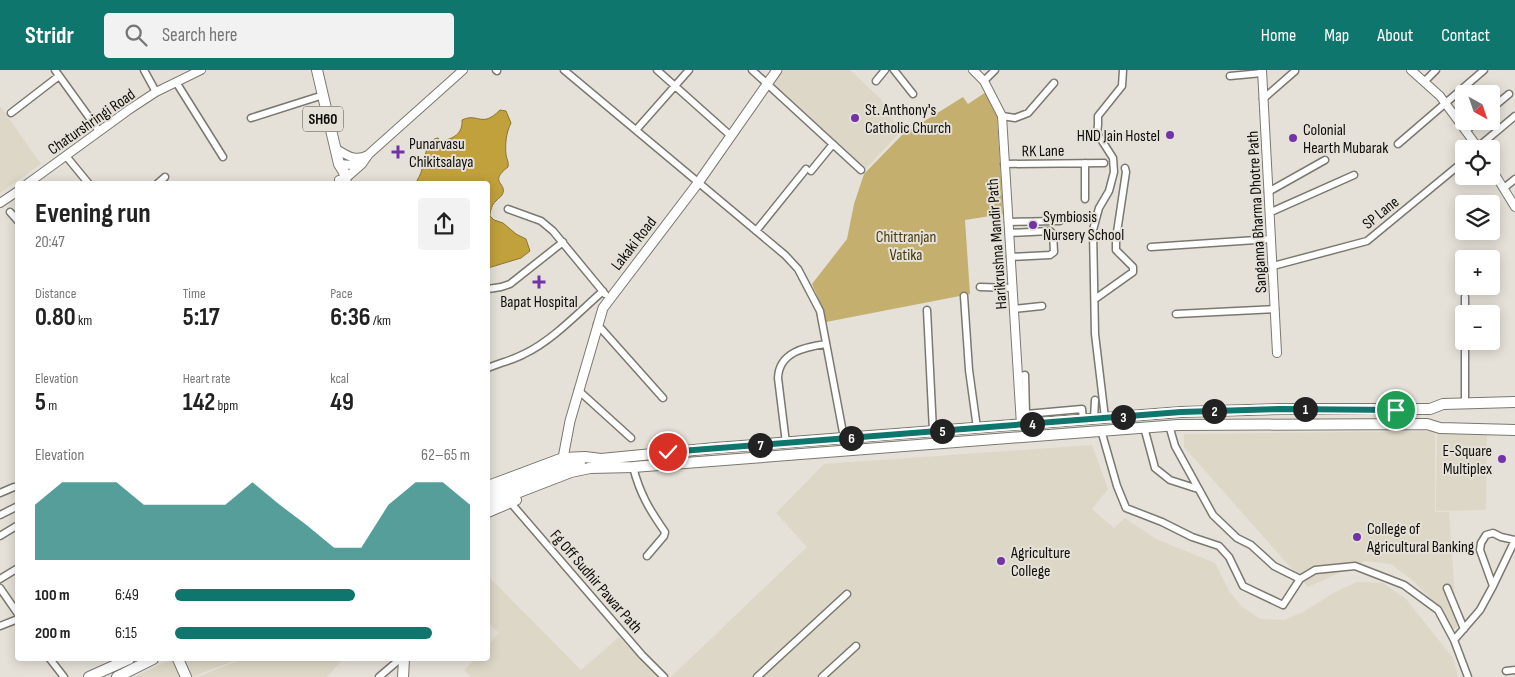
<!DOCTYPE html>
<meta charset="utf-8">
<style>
body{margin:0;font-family:"Sofia Sans Condensed",sans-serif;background:#f2f2f2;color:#222;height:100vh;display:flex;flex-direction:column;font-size:19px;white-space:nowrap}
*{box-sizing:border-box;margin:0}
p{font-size:16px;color:#767676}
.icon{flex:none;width:28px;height:28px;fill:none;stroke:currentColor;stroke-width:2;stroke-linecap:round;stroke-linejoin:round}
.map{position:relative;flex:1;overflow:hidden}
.drawer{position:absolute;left:15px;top:111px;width:475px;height:480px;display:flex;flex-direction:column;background:#fff;border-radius:5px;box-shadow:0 2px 12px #0003}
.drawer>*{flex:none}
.needle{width:32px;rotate:140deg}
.fabs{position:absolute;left:1455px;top:15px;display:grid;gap:10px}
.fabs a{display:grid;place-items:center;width:45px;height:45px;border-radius:5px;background:#fff;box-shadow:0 2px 12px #0003;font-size:25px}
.pin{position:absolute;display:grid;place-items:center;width:42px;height:42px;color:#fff;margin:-21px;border:2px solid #fff;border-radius:50%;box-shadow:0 1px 5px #0007}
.km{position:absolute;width:25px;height:25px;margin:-12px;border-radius:50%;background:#222;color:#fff;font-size:14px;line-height:25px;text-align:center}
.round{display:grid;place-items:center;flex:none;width:52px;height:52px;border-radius:5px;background:#f2f2f2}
.overview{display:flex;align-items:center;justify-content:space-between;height:85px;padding:0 20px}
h1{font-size:28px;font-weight:700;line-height:38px}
.metrics{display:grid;grid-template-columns:repeat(3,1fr);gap:8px;height:85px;padding:5px 20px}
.metrics div{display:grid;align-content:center}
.metrics b{font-size:25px;font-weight:700}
.metrics small{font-size:14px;font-weight:400}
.metrics p{font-size:14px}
.chart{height:140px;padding:10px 20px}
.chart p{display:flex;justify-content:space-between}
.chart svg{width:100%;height:90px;margin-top:5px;fill:#0f766e;opacity:.7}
ul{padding:0 20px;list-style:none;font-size:16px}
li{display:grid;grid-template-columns:80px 60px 1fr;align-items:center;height:38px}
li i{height:12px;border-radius:6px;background:#0f766e}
header{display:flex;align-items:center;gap:30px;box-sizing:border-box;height:70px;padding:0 25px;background:#0f766e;color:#fff}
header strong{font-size:24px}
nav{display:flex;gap:28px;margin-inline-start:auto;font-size:18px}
.search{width:350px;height:45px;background:#f2f2f2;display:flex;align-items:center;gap:12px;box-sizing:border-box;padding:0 18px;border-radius:5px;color:#767676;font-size:19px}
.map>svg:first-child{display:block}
</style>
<header>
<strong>Stridr</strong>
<div class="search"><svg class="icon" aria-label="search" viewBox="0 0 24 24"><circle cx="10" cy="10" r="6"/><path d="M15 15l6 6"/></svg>Search here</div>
<nav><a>Home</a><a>Map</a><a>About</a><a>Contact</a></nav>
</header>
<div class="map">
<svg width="1515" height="607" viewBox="0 0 1515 607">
<rect width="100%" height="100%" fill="#e5e1d8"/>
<path fill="#dcd7c6" d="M784,0H850L880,28L900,62L866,99L774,14Z
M0,36L41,94L0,123Z
M1487,360L1486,440L1436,441L1437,361Z
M1435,361V442H1449L1457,557L1451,560L1430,528L1412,510L1391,494L1365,491L1308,517L1184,377V364Z
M1092,375L1108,419L1092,439L1114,458L1125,448L1156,469L1215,493L1229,521L1242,537L1261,549L1284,550L1305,541L1335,522L1357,512L1383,513L1406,529L1453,588L1458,607H671L807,477L776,443L824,394Z
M488,500L491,509L581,600L619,567L658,607H471L464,600L475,589H488V575L499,563L488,553Z
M173,589H238L192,607H134Z
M242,589H343L327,607H198Z"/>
<path fill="#c5af6e" d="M986,22L994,36L997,46L1003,144L965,150L970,224L826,252L824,241L812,214L847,169L854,134L864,104L902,65L963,27L968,34Z"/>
<path fill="#c1a13c" stroke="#8b752d" d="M500,40L506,41L511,53C506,63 505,74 506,85C507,90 509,92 508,97C487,113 509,113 502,125C500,128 498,128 496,131C492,134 490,141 490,146L494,150L503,153L516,164L526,169L530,181L521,188L488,198V114H415C418,109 421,104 422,99C425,89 426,69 438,68L441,71C453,69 463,64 462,50C479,42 481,59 500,40Z"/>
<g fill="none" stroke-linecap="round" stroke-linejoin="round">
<defs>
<path id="minor" d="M55,0L99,61
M144,0L156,22
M496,0L497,1
M564,0L785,185L798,199L820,241L844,368
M657,0L731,66
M752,0L861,100
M894,0L913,24
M1230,6L1262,3
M876,11L885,0
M984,11L995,0
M176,12L223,87
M1424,12L1436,0
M1263,29L1295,1
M1491,39L1509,24
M11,43L59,6
M1002,46L1015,48L1028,43L1054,13
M251,48L317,27
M636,60L689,0
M1466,61L1477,51
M1398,74L1484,0
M1478,77L1515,46
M66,86L89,114
M1085,93V129
M1004,94L1104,93
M811,101L833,74
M157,114L165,107
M1504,118L1515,109
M1268,122L1325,90
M508,139L541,151L553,161L605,224
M10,142L18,151
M1271,142L1354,105
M1008,152L1060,151
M756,161L806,99
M1009,163L1050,161L1053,164L1054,182L1050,185L1010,187
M1151,177L1271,169
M1273,196L1367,171L1464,91
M980,217L1012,218
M488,219L501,217L510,214L563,172
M964,226L969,300L977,358
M1465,227V244
M1095,229L1133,202V197L1116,180V169L1126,102L1125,98
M1014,239L1042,236
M927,240L933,361
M1176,244L1275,239
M597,254L663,328
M1465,271V333
M488,298C499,293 513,290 524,284C552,271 579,242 603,221
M1018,307L1025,305L1026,344L1082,339L1083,350
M578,320L631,368
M1105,348L1095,264L1093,160L1099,138L1109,121L1114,102L1113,88L1097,63L1098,55V46L1122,16L1123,0
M1094,349L1095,330
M1169,355L1175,376L1213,445L1237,468L1251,475L1274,496L1300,509L1315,500L1355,496L1404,515L1438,540L1454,570
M1144,357L1155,398L1170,410L1198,419
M1101,360L1117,416L1126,438L1162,452L1192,467L1219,476L1229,487L1243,516L1283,535L1300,509
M786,373L778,308C779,282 805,277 826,274
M633,397C640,424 649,439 665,462L664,466L647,486
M0,423L14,417
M510,432L642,585L664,607
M0,445L18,436
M0,466L18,455
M0,509L18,498
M1493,516L1515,470
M0,518L18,544
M1447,518L1464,559
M0,556L18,549
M50,589L64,607
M1506,601L1515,600
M379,607L400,589
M757,607L847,524
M822,607L856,576
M1468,607L1454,570L1480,540L1493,516L1480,480L1481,473L1486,465L1493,463L1501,467L1515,470"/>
<path id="tertiary" d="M973,0L984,11L1002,46L1021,355
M1262,0L1277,283
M1411,0L1440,26L1479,79
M335,78C346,85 355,92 368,85
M339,94L352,95L362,94L369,84L463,0
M1491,98L1515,137
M339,110L345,109L362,94
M27,114L130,39L156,22L201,0
M0,133L18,121"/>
<path id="secondary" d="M563,388L570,351L603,238L698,113L777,0"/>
<path id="primary" d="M317,0L339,94L344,102L346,114
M488,416L563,388L585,387L601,389L715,378L1181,342L1281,339H1430L1443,334L1515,332
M488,425L570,394L580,392
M488,434L571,402L590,398L633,397L1178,355L1427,354L1440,358L1515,360
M488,442L516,430
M178,589L186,607
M89,607L129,589
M117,607L153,589
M403,607L404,589"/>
</defs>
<use href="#minor" stroke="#7b786f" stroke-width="9"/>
<use href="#tertiary" stroke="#7b786f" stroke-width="10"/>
<use href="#secondary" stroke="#7b786f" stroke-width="11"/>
<use href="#primary" stroke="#7b786f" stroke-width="12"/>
<use href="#minor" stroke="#fff" stroke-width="6"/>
<use href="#tertiary" stroke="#fff" stroke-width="8"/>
<use href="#secondary" stroke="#fff" stroke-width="9"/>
<use href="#primary" stroke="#fff" stroke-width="10"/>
</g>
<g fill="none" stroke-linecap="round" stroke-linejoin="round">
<defs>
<path id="route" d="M668,382L1181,342L1280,339L1396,340"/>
</defs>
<use href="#route" stroke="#fff" stroke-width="10"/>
<use href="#route" stroke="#0f766e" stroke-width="6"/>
</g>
<g fill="#7233a8" stroke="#e5e1d8" stroke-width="2">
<circle cx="855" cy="48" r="5"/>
<circle cx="1170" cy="65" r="5"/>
<circle cx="1293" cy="68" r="5"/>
<path d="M395.5 74.5h5v5h5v5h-5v5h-5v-5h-5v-5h5z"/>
<circle cx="1033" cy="155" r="5"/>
<path d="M536.5 204.5h5v5h5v5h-5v5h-5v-5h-5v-5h5z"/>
<circle cx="1502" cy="389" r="5"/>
<circle cx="1357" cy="467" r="5"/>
<circle cx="1001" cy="491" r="5"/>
</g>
<g text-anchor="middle" stroke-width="4" stroke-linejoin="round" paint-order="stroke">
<rect fill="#e5e1d8" stroke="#4e4d47" stroke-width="1" x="303" y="36.5" width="40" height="25" rx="4"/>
<g font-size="15" font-weight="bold" fill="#0e0d09">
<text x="323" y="54">SH60</text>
</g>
<g font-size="16" fill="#0e0d09" stroke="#e5e1d8" text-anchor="start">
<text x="865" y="45">St. Anthony's<tspan x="865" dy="18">Catholic Church</tspan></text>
<text x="1303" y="65">Colonial<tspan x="1303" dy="18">Hearth Mubarak</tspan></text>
<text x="1160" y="71" text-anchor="end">HND Jain Hostel</text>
<text x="409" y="79">Punarvasu<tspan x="409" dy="18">Chikitsalaya</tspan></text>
<text x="1043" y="152">Symbiosis<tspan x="1043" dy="18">Nursery School</tspan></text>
<text x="539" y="237" text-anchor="middle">Bapat Hospital</text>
<text x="1492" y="386" text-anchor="end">E-Square<tspan x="1492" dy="18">Multiplex</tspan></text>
<text x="1367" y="464">College of<tspan x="1367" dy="18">Agricultural Banking</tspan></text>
<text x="1011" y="488">Agriculture<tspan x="1011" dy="18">College</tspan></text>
</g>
<g font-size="16" fill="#0e0d09" stroke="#e5e1d8">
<text transform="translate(91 51) rotate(-35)" y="6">Chaturshringi Road</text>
<text transform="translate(1043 80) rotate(-1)" y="6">RK Lane</text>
<text transform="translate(1256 142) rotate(-93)" y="6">Sanganna Bharma Dhotre Path</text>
<text transform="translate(1380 142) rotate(-39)" y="6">SP Lane</text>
<text transform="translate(633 173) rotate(-52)" y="6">Lakaki Road</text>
<text transform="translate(996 174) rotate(-94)" y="6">Harikrushna Mandir Path</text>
<text transform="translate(597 511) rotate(49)" y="6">Fg Off Sudhir Pawar Path</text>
</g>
<g font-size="16" fill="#473a0f" stroke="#e5e1d8">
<text x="906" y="172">Chittranjan<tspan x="906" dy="18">Vatika</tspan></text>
</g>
</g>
</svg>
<div class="fabs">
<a><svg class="needle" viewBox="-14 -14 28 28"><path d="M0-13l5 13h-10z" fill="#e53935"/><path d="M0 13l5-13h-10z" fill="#767676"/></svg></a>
<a><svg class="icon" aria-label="locate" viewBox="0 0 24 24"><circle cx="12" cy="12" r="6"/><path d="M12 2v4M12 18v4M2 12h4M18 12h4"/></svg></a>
<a><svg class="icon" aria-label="layers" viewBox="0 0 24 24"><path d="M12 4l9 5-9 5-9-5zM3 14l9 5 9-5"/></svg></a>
<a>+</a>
<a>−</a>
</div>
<div class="pin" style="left:1396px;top:340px;background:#1e9e55"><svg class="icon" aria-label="arrive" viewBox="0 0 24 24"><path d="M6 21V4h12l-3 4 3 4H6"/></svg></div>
<div class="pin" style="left:668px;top:382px;background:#d93025"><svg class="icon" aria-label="check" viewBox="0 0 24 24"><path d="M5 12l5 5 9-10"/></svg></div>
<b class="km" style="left:1305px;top:339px">1</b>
<b class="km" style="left:1214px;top:341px">2</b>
<b class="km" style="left:1123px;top:347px">3</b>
<b class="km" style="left:1032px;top:354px">4</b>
<b class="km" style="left:942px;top:361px">5</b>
<b class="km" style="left:851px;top:368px">6</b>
<b class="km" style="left:760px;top:375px">7</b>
<section class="drawer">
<div class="overview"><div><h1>Evening run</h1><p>20:47</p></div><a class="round"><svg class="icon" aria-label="share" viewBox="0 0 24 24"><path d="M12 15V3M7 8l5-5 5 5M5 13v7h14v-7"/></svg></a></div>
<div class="metrics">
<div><p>Distance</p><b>0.80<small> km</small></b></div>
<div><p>Time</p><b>5:17</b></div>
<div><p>Pace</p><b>6:36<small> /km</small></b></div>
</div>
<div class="metrics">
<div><p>Elevation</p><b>5<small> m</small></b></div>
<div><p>Heart rate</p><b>142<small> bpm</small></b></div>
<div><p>kcal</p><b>49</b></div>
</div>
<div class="chart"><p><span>Elevation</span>62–65 m</p>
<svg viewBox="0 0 160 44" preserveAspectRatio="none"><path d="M0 44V17L10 6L20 6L30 6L40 17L50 17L60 17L70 17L80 6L90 17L100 27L110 38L120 38L130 17L140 6L150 6L160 17V44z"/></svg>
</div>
<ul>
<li><b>100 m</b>6:49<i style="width:61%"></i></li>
<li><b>200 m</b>6:15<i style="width:87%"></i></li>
</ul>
</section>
</div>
